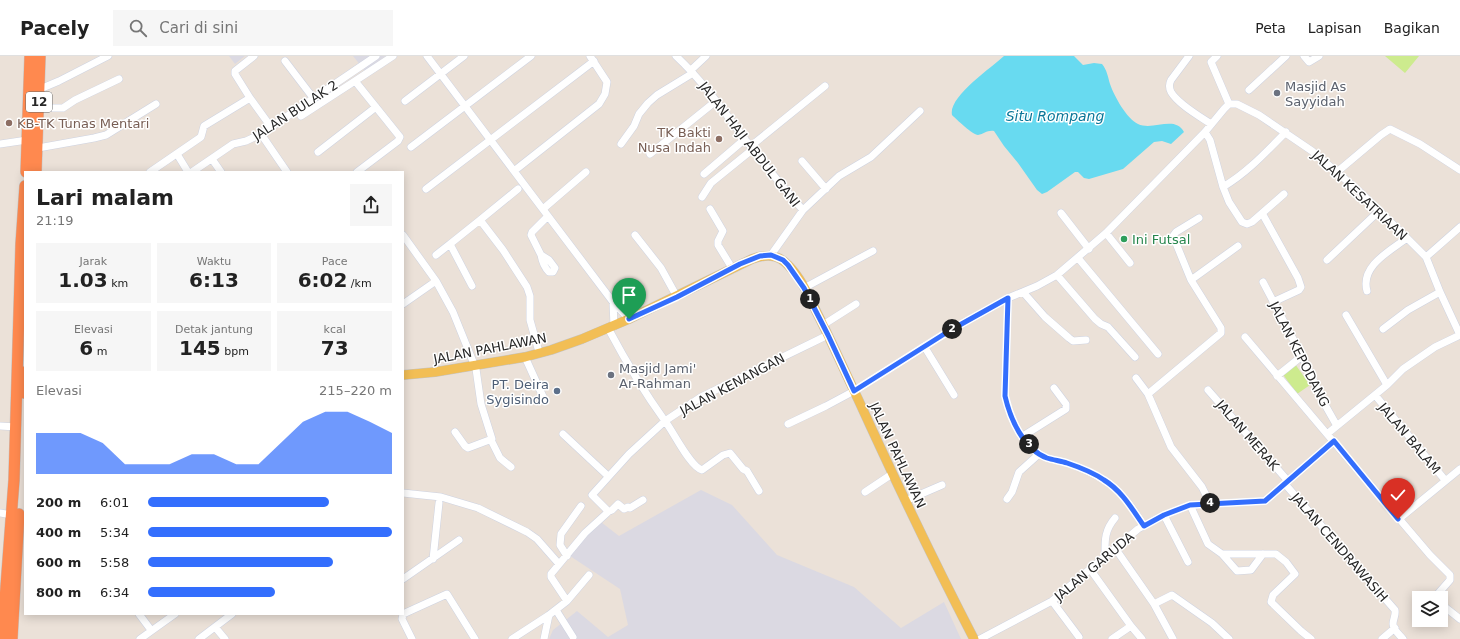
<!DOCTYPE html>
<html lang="id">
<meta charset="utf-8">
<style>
body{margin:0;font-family:"DejaVu Sans",sans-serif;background:#f6f6f6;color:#222;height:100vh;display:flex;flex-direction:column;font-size:15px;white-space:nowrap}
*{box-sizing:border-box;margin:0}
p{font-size:13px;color:#767676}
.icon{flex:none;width:22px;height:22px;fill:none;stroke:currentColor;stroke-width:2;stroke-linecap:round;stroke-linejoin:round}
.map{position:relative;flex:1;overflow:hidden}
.panel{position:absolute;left:24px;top:115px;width:380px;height:444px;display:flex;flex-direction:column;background:#fff;border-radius:0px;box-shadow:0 2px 10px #0003}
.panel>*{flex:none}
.buttons{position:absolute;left:1412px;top:535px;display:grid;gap:8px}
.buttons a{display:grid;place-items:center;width:36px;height:36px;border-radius:0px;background:#fff;box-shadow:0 2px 10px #0003;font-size:20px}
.pin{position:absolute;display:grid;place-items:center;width:34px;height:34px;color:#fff;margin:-41px -17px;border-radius:50% 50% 50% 0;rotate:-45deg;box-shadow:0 0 4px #0007}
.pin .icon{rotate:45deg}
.km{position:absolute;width:20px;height:20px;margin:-10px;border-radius:50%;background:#222;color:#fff;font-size:11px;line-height:20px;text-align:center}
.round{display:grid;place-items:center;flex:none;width:42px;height:42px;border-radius:0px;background:#f6f6f6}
.headline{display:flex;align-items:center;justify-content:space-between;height:68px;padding:0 12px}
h1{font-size:22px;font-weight:700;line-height:30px}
.figures{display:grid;grid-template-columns:repeat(3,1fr);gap:6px;height:68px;padding:4px 12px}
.figures div{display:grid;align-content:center;border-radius:0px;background:#f6f6f6;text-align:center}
.figures b{font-size:20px;font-weight:700}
.figures small{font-size:11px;font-weight:400}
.figures p{font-size:11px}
.chart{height:112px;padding:8px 12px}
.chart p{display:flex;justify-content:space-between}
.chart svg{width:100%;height:72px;margin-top:4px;fill:#336efd;opacity:.7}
ul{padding:0 12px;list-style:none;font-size:13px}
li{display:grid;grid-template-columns:64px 48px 1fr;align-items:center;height:30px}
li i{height:10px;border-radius:5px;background:#336efd}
header{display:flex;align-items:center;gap:24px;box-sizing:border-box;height:56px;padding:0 20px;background:#fff;border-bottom:1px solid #e0e0e0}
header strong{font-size:19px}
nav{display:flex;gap:22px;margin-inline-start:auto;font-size:14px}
.search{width:280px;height:36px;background:#f6f6f6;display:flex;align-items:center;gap:10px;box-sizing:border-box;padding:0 14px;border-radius:0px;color:#767676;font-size:15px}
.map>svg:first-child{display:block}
</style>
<header>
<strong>Pacely</strong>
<div class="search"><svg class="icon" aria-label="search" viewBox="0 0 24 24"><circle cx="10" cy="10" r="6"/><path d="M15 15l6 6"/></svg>Cari di sini</div>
<nav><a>Peta</a><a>Lapisan</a><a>Bagikan</a></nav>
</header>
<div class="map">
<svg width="1460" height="583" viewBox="0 0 1460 583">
<rect width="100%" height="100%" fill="#ebe1d8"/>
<path fill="#dbd9e2" d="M229,0H245L235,8Z
M353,0H385L365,15Z
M701,434L732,449L777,499L854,531L901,572L944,546L961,583H549L553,574L577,555L608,581L628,569L620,533L567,498L601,466L619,480Z"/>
<path fill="#cdeb8e" d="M1385,0H1419L1405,17Z
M1295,308L1310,329L1297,338L1282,317Z"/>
<path fill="#68daf0" d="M1004,0H1074L1083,9L1094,7L1102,8C1107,14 1108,21 1110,28C1114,40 1127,63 1138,68C1153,75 1175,59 1184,76L1171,88L1162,85L1154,86L1123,113L1089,123L1084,122L1078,116H1075L1047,136L1042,138L1037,134L1018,107L1004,90L994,75C987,74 984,78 978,79C973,79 956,63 952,59C948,41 991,12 1004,0Z"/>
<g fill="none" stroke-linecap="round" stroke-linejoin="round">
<defs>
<path id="minor" d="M254,0L235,15V18L250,42L271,71
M427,0L613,246L629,263
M676,0C706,28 729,63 754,95C770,115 786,135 803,154
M1189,0L1171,24C1169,28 1169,32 1171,36C1178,48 1199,60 1211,68
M1217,0L1211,6L1229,48
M1304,0L1309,6L1319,0
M285,5L314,43
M691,14L706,0
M355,25L393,0
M40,33L59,25L108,0
M1249,34L1286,0
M405,45L464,0
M1229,48H1237L1259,59L1312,95L1359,135L1407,182L1426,201L1440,236L1460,279
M39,52H63L75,44L119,23
M301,60L355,25L400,81L398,85L357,116
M1205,76L1210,84L1223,131L1229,146L1242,166L1247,168L1252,166L1284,138
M261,78L287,116
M0,88L27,84
M621,88L634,70L639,58L648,47L657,39L693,17
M751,90L825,30
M411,91L531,0
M38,92L94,82L106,79L156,48
M318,96L376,51
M177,98L188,116
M650,98L716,45
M212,103L221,116
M802,105L826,133
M514,115L599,48L605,38L607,26L590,0
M150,116L201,81L204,70L250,42
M192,116L233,88L246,85L261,78L376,0
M1337,116L1381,79L1390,73L1420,88L1460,114
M704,118L745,83
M1223,131C1248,116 1265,97 1286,76
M426,133L594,5
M518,133L480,164L503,194L527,231L530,240V264L539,296
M702,141L711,127L753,93
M543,153L586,116
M710,153L723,175L718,185V189L732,212
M1061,157L1089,193
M1262,157L1298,222L1301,231L1299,234L1273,246
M1199,162L1176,176L1173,180L1191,224L1221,272V277L1148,338L1171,391L1202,431L1210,447
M1106,177L1130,207
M403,179L436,225L453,256L476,313L481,348L492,383L468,392L465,390L455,376
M635,179L661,212L677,241
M436,199L450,188
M541,199C542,205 544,211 549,216H553L555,212L549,204L541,199L531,179L532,176L548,160
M771,199L803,154L839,120L871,101L920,55
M1426,201L1460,171
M1078,202L1158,298
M1327,204L1379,155
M1057,219L1095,263L1101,268L1108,271L1135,301
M1191,224L1238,190
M1263,226L1302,300L1324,347L1337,370
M472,230L450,188L480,164
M804,232L873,195
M1367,235C1360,210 1390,195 1407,182
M1023,236L1045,261L1069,282L1073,285L1086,284
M1008,242L1005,340C1010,362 1023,393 1047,402C1053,404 1061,405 1067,407C1079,411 1093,417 1104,424C1122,435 1133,453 1144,470
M613,246L614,270
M403,248L436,225
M1346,259L1387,329
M823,269L856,248
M608,272C625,304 644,336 665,365C673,375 690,411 702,414L723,399L730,397L743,413L747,415L759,435
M1383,273L1408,254L1440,236
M1245,281L1327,378
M924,290L954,339
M525,301L545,345
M1277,320L1302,300
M1136,322L1148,338
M1208,334L1288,425
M1375,339L1445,424
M788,368L826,350L854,335L949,275L1008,242L1037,230L1057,219L1106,177L1205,76L1224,53L1229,48
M0,370L16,371
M563,378L608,420
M1023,380L1066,353V348L1054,332
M491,384L500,402L511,411
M1285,428L1395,554C1396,560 1393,563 1393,568C1393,574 1400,579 1403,583
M865,436L892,418
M403,437L441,441L478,452L527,476L537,483L559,508
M1007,443L1012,436L1019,416L1039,398
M905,445L942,429
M1190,449L1208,488L1222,498H1276L1286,506L1295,518L1273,539L1271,546L1301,575L1311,583
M607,456L612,454L618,448L624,453L628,451L630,452L643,444
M0,457L12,459
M1164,459L1188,506
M1399,463L1460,413
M1115,492L1154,548
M1222,498L1237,515L1251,514L1263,498
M567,500L560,489L561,478L581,450
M1105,501C1105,485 1104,475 1115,462
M433,503L439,447
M1090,513L1131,570
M403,523L459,484
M1436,542V540L1450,524V519L1430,499L1327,378L1387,329L1403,313L1435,291L1460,279
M567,545L589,519
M1052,545L1079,581
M1441,548L1460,563
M556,554L573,581
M139,558L151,574
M403,558L447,538L475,583
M403,558L402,563L412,583
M215,571L225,583
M140,583L175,558
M199,583L232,558
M512,583L549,559L567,545L551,521V518L585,477L607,457V454L592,439L629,398L665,365L701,341L828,279
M544,583L549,559
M980,583L1052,545L1138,473L1164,459L1190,449L1265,445L1334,385
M1112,583L1131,570L1142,583
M1173,583L1154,548L1172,539L1212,567L1229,583
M1382,583L1395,572"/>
<path id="major" d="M403,319L435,316L525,301L551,294L582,283L629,263L752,203C766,198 778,198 788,209C801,222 809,240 816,255C831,284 844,314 858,343C895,424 933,504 974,583"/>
<path id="highway" d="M26,116L30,0
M36,116L40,0
M24,337L25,316
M2,583L14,424L21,188L25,130
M12,583L19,458"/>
</defs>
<use href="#minor" stroke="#ced3e1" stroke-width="8"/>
<use href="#major" stroke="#c3c3c3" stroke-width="10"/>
<use href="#highway" stroke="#c3c3c3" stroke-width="12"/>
<use href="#minor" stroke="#fff" stroke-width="7"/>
<use href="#major" stroke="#f2be55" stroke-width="9"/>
<use href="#highway" stroke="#ff894f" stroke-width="11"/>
</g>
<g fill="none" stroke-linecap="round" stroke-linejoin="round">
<defs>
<path id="route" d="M629,263L677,241L740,208L760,200L771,199L783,204L788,209L804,232L828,279L854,335L949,275L1008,242L1005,340C1010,362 1023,393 1047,402C1053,404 1061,405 1067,407C1079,411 1094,417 1104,424C1122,435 1132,453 1144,470L1164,459L1190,449L1265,445L1334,385L1398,463"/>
</defs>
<use href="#route" stroke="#fff" stroke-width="8"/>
<use href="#route" stroke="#336efd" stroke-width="5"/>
</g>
<g fill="#6b7280" stroke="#fff" stroke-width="1.5">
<circle cx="1277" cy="37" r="4"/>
<circle cx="611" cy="319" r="4"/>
</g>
<g fill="#8d6e63" stroke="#fff" stroke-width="1.5">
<circle cx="9" cy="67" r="4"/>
<circle cx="719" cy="83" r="4"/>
</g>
<circle fill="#2e9e5b" stroke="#fff" stroke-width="1.5" cx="1124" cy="183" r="4"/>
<circle fill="#5c6f8a" stroke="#fff" stroke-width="1.5" cx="557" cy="335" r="4"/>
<g text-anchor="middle" stroke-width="3" stroke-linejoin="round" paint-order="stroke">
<rect fill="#fff" stroke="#686868" stroke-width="1" x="26" y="36" width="26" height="20" rx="3"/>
<g font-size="12" font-weight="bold" fill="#272727">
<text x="39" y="50">12</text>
</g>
<g font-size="13" fill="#5b616d" stroke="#fff" text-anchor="start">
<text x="1285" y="35">Masjid As<tspan x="1285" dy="15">Sayyidah</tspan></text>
<text x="619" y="317">Masjid Jami'<tspan x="619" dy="15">Ar-Rahman</tspan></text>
</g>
<g font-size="13" fill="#272727" stroke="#fff">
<text transform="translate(295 54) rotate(-33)" y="5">JALAN BULAK 2</text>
<text transform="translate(750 88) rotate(52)" y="5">JALAN HAJI ABDUL GANI</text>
<text transform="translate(1360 139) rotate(43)" y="5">JALAN KESATRIAAN</text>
<text transform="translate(490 292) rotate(-11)" y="5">JALAN PAHLAWAN</text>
<text transform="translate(1300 298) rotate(63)" y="5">JALAN KEPODANG</text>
<text transform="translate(732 328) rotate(-28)" y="5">JALAN KENANGAN</text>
<text transform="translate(1248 379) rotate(49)" y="5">JALAN MERAK</text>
<text transform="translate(1410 382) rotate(50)" y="5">JALAN BALAM</text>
<text transform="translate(898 399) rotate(65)" y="5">JALAN PAHLAWAN</text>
<text transform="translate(1340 491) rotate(49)" y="5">JALAN CENDRAWASIH</text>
<text transform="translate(1094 510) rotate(-40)" y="5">JALAN GARUDA</text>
</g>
<g font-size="13" fill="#785e54" stroke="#fff" text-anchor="start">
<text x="17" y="72">KB-TK Tunas Mentari</text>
<text x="711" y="81" text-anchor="end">TK Bakti<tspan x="711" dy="15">Nusa Indah</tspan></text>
</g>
<g font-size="13" fill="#27864d" stroke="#fff" text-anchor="start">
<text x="1132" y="188">Ini Futsal</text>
</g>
<g font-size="13" fill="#4e5e75" stroke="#fff" text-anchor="end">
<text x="549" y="333">PT. Deira<tspan x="549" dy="15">Sygisindo</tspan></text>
</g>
<g font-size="14" font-style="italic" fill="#0b7698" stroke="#fff">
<text x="1055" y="65">Situ Rompang</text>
</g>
</g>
</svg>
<div class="buttons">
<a><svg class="icon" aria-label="layers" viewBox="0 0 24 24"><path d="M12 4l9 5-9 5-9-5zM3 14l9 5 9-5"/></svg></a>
</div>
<div class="pin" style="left:629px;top:263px;background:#1e9e55"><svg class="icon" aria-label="arrive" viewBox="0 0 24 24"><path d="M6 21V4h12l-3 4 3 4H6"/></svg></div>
<div class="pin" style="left:1398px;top:463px;background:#d93025"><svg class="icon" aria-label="check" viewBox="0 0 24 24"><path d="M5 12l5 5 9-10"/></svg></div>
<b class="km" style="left:810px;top:243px">1</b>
<b class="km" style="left:952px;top:273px">2</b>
<b class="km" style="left:1029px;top:388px">3</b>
<b class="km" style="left:1210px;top:447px">4</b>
<section class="panel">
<div class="headline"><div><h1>Lari malam</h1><p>21:19</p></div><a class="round"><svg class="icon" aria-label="share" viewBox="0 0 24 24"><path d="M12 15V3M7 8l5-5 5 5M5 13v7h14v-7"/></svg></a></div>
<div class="figures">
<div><p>Jarak</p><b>1.03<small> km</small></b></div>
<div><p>Waktu</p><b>6:13</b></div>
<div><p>Pace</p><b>6:02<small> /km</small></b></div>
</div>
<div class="figures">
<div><p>Elevasi</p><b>6<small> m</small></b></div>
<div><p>Detak jantung</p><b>145<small> bpm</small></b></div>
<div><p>kcal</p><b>73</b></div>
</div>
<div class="chart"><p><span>Elevasi</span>215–220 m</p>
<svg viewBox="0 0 160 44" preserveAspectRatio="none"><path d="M0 44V19L10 19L20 19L30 25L40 38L50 38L60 38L70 32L80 32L90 38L100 38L110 25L120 12L130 6L140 6L150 12L160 19V44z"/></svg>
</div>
<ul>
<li><b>200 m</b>6:01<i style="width:74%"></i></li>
<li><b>400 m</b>5:34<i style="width:100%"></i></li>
<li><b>600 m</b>5:58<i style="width:76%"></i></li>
<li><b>800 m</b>6:34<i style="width:52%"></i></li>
</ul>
</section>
</div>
